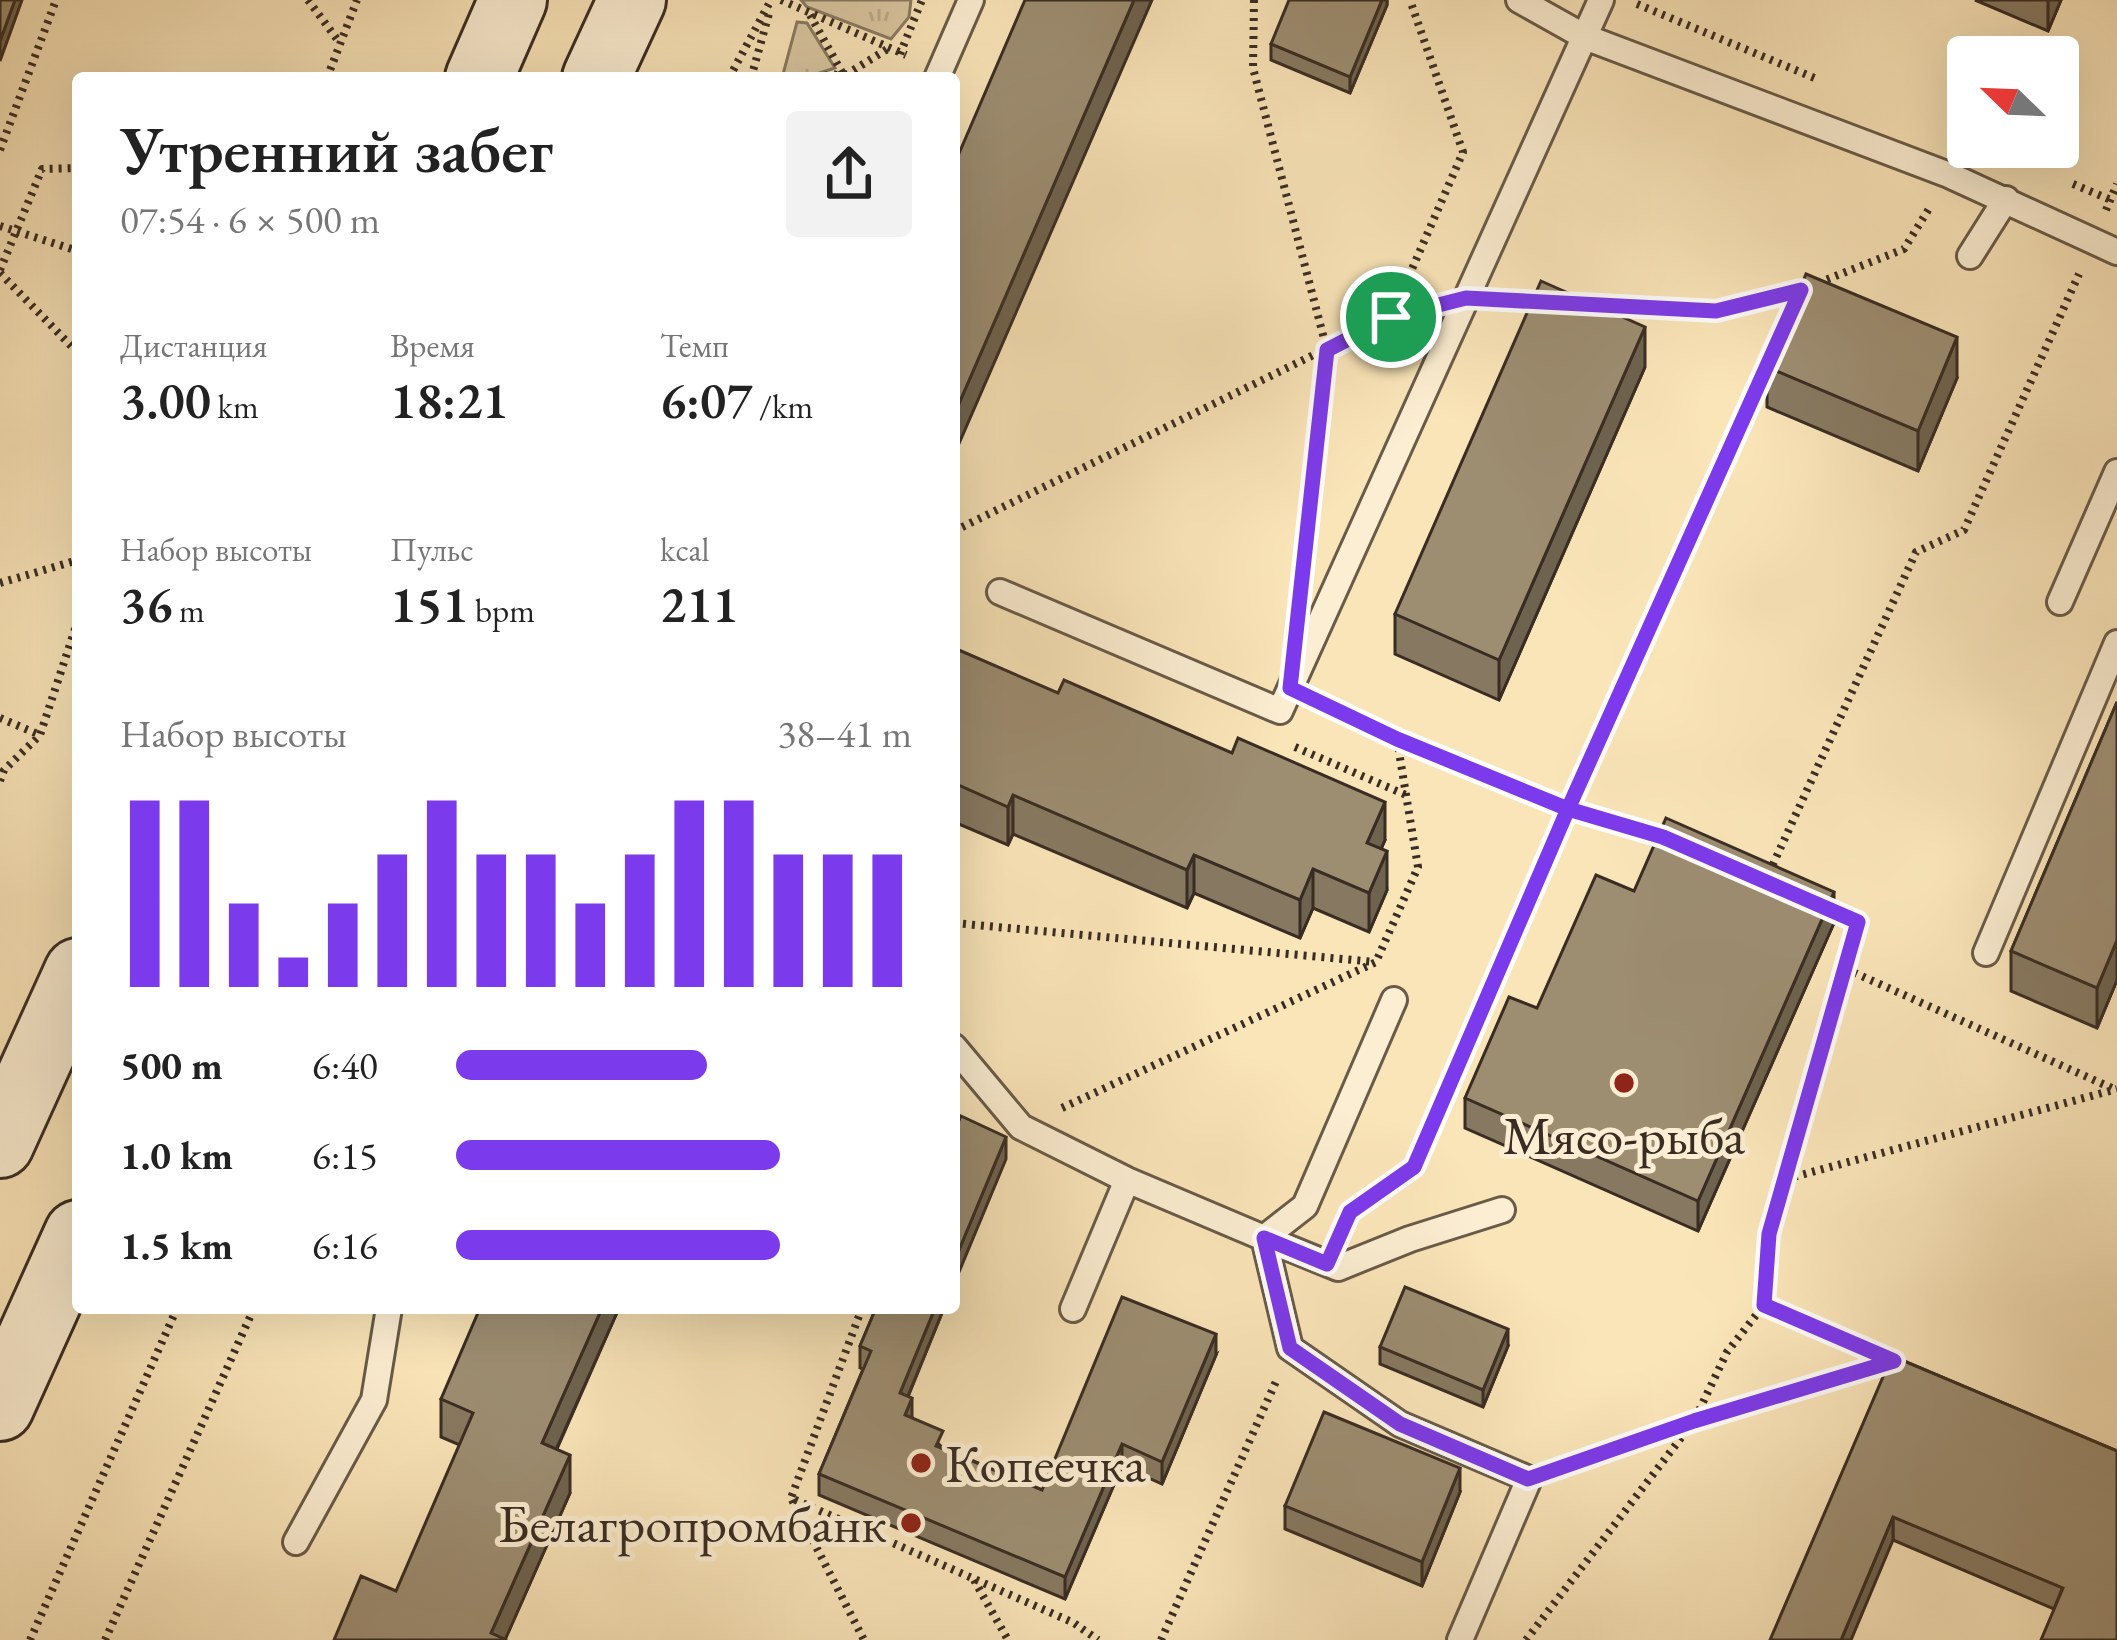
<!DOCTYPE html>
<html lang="ru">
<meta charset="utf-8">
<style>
body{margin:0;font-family:"EB Garamond",serif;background:#f2f2f2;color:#222;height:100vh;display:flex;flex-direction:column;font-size:45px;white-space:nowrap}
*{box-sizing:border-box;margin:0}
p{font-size:39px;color:#767676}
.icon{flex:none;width:66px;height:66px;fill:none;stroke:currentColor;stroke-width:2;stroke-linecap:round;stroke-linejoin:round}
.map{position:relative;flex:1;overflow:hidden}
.sheet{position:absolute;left:72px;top:72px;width:888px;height:1242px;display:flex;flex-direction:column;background:#fff;border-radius:12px;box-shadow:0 12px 48px #0002}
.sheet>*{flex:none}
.needle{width:78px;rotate:293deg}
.controls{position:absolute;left:1947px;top:36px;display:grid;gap:24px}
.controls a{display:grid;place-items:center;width:132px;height:132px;border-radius:12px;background:#fff;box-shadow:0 12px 48px #0002;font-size:60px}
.pin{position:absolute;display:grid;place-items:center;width:102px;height:102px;color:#fff;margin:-51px;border:6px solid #fff;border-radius:50%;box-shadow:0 3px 12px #0007}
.round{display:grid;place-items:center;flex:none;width:126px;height:126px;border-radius:12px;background:#f2f2f2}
.overview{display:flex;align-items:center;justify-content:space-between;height:204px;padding:0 48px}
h1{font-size:66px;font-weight:600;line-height:90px}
.stats{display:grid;grid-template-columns:repeat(3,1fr);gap:18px;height:204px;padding:12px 48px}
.stats div{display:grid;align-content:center}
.stats b{font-size:51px;font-weight:600}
.stats small{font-size:33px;font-weight:400}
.stats p{font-size:33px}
.chart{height:336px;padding:24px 48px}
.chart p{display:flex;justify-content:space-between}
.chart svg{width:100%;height:216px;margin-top:12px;stroke:#7c3aed;stroke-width:6}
ul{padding:0 48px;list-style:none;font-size:39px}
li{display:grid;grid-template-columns:192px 144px 1fr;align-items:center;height:90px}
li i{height:30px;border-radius:15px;background:#7c3aed}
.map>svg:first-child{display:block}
</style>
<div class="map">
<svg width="2117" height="1640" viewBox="0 0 2117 1640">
<defs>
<pattern id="grass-tufts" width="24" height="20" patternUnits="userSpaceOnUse" patternTransform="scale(3)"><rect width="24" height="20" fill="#d9c6a0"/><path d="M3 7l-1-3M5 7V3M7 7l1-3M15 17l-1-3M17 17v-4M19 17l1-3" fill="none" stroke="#bbaa8a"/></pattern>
</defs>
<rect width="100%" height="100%" fill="#fae5b9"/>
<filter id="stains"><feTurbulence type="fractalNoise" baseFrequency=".00167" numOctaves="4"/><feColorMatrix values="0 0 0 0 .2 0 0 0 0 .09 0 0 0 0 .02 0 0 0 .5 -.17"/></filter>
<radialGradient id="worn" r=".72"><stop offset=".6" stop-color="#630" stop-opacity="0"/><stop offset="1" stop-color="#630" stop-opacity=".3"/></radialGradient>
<path fill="url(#grass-tufts)" stroke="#897a62" stroke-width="3" d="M801,0H911L909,17L891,39L807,7Z
M797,22L807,23L835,68L804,78H782Z"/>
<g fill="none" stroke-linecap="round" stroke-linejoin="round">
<defs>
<path id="lane" d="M1519,0L1585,37L1949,175L2117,252
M937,78L971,0
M1970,256L2006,199
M1000,592L1280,711L1601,0
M2060,602L2117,472
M1986,953L2117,643
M954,1047L1021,1127L1127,1180L1264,1238L1305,1206L1394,1000
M1264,1238L1290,1348L1400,1424L1529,1479L1460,1640
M1264,1238L1338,1268L1410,1239L1502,1210
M1073,1309L1127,1180
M296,1542L374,1400L389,1308"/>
<path id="secondary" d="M479,78L513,0
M596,78L632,0
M0,1144L78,972
M0,1407L78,1234"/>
</defs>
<use href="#lane" stroke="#695b48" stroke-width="30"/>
<use href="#secondary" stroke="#392d23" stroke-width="72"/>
<path stroke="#392d23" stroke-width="8" stroke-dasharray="3 6" stroke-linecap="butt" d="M308,0L339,42
M781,0L906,55
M1254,0L1253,68L1327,350L1304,558
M1637,4L1817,79
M810,15L844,76L889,48
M900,54L922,0
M327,78L357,0
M729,78L771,0
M751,78L770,10
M816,78L833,74L846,77
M0,150L56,0
M2073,184L2111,200
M2106,210L2117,184
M0,226L78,251
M0,270L42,169L78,168
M0,273L78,353
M1505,300L1538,302
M1589,305L1716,312L1800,290L1904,249L1930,207
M1391,317L1420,310
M954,531L1391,317L1463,152L1410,0
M0,583L78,560
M1321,702L1397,739L1568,809L1664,837
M0,718L40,735
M1295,747L1406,795
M0,781L4,770L40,735L78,620
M1769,873L1916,552L1964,530L2079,274
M954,923L1375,962
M1846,969L2114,1089
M1062,1108L1376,962L1418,867L1397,740
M1786,1179L2117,1089
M1345,1223L1350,1212L1414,1167L1568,809L1788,318
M1764,1305L1769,1234L1858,922L1826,908
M862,1308L791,1498L1074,1623L1098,1640
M1564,1466L1694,1421L1893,1361
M792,1500L864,1640
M974,1580L1008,1640
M30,1640L177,1308
M105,1640L254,1308
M1161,1640L1277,1379
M1526,1640L1694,1421L1727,1352L1764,1305L1896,1362"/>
<use href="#lane" stroke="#fceed2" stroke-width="24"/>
<use href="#secondary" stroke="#fceed2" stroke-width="66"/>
</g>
<path fill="#877961" stroke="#392d23" stroke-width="3" d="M1387,0V5L1350,93L1271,60V44Z
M1975,0H2061L2048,31Z
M1645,367L1499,700L1395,654V614Z
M1767,367L1957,378L1918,471L1767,407Z
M954,648L1385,840L1381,849L1387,890L1369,932L1313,908L1300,938L1194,893L1187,908L1013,834L1008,845L954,822Z
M2117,702V980L2097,1028L2011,991V951Z
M1634,891L1834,923L1698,1231L1465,1128V1098Z
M619,1308L557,1449L570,1493L505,1639L460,1445L441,1437V1399Z
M876,1308H944L908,1397L912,1418L943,1448L1042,1490L1216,1355L1162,1484L1122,1466L1065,1599L819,1495V1474L863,1369L860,1368V1346Z
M1508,1346L1483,1407L1380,1364V1347Z
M1892,1356L2117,1451L2054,1609L1893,1540Z
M1460,1492L1422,1586L1285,1529V1506Z"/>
<path fill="#6e634f" stroke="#392d23" stroke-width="3" d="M15,0H22L0,61V41Z
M1134,0H1152L954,455V415Z
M1382,0H1387V5L1350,93V77Z
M2048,0H2061L2048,31Z
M1645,327V367L1499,700V660Z
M1957,337V378L1918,471V431Z
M1013,795V834L1008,845V807Z
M1385,802V840L1367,881V843Z
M1387,851V890L1369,932V893Z
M1194,855V893L1187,908V870Z
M1313,869V908L1300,938V900Z
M1834,892V923L1698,1231V1201Z
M2117,940V980L2097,1028V988Z
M1006,1137V1159L954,1284V1262Z
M602,1308H619L542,1481V1443Z
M935,1308H944L900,1415V1393Z
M1508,1329V1346L1483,1407V1390Z
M1216,1334V1355L1162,1484V1462Z
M912,1398V1420L905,1415Z
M1122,1444V1466L1065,1599V1577Z
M570,1455V1493L505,1640L491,1633Z
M1460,1468V1492L1422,1586V1562Z
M1893,1517V1540L1851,1640H1841Z"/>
<path fill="#9d8d71" stroke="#392d23" stroke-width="3" d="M0,0H15L0,41Z
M1025,0H1134L954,415V165Z
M1289,0H1382L1350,77L1271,44Z
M1806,274L1957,337L1918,431L1767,367Z
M1541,281L1645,327L1499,660L1395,614Z
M954,648L1058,693L1064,680L1232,753L1238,738L1385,802L1367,843L1387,851L1369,893L1313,869L1300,900L1194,855L1187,870L1013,795L1008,807L954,783Z
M2117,702V940L2097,988L2011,951Z
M1666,818L1834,892L1698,1201L1465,1098L1509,997L1537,1008L1596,875L1634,891Z
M961,1116L1006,1137L954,1262V1132Z
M1405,1287L1508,1329L1483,1390L1380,1347Z
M1122,1297L1216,1334L1162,1462L1122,1444L1065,1577L819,1474L871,1351L860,1346L876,1308H935L900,1393L912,1398L905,1415L943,1431L936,1446L1042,1490Z
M480,1308H602L542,1443L570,1455L491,1633L507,1640H334L361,1576L396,1591L473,1413L441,1399Z
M1892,1356L2117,1451V1640H2041L2063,1588L1893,1517L1841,1640H1770Z
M1324,1412L1460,1468L1422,1562L1285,1506Z"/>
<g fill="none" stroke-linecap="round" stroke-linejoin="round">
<defs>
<path id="route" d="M1391,317L1327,350L1290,688L1397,739L1568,809L1414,1167L1350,1212L1327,1264L1264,1238L1290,1348L1400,1424L1528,1479L1694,1421L1894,1361L1764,1305L1769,1234L1858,922L1663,837L1568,809L1801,290L1716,311L1466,298L1391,317"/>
</defs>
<use href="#route" stroke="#fff" stroke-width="24"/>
<use href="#route" stroke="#7c3aed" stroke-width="15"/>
</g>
<g fill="#8f2418" stroke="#fceed2" stroke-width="4.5">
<circle cx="1624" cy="1083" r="12"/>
<circle cx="921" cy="1463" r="12"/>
<circle cx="911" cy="1523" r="12"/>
</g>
<g text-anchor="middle" stroke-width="10" stroke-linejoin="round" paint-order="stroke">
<g font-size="54" fill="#392d23" stroke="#fceed2">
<text x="1624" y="1154">Мясо-рыба</text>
<text x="945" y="1482" text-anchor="start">Копеечка</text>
<text x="887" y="1542" text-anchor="end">Белагропромбанк</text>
</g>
</g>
<rect width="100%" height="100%" filter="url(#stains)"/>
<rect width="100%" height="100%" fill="url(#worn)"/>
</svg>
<div class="controls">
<a><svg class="needle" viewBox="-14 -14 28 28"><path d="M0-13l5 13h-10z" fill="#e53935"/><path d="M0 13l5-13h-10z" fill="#767676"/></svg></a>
</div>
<div class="pin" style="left:1391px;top:317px;background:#1e9e55"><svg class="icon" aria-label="arrive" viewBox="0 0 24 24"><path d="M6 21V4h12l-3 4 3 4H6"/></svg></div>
<section class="sheet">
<div class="overview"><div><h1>Утренний забег</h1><p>07:54 · 6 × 500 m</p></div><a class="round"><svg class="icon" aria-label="share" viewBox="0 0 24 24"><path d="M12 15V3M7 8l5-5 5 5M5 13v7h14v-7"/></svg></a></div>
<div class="stats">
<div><p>Дистанция</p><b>3.00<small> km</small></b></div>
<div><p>Время</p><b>18:21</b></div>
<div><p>Темп</p><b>6:07<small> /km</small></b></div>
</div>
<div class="stats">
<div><p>Набор высоты</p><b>36<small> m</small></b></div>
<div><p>Пульс</p><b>151<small> bpm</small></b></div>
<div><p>kcal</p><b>211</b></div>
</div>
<div class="chart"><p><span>Набор высоты</span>38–41 m</p>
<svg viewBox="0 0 160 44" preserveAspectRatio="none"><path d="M5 44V6M15 44V6M25 44V27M35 44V38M45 44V27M55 44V17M65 44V6M75 44V17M85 44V17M95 44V27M105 44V17M115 44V6M125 44V6M135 44V17M145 44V17M155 44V17"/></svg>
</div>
<ul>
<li><b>500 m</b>6:40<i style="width:55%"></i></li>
<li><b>1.0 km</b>6:15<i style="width:71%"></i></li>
<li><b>1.5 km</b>6:16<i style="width:71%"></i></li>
</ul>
</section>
</div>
